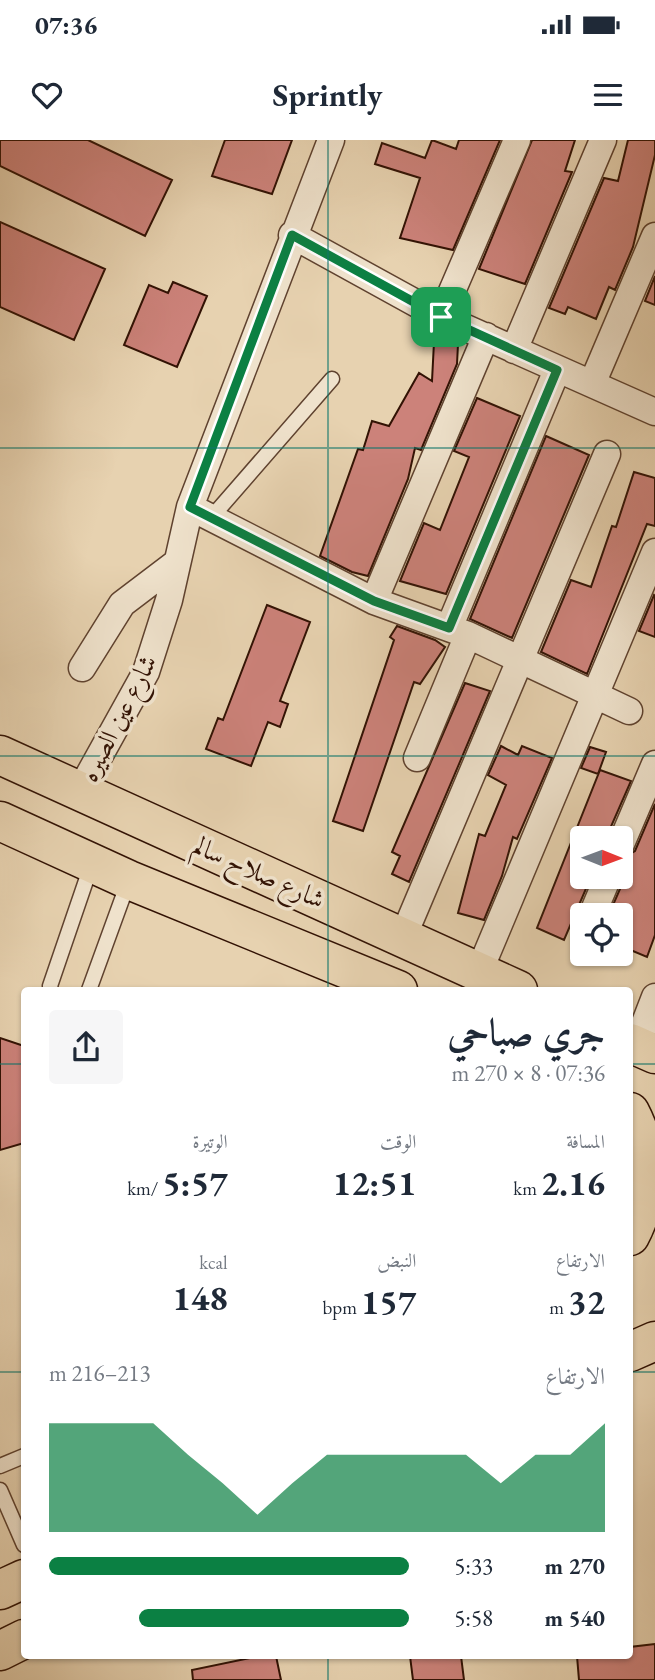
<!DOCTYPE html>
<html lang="ar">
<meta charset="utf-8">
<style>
body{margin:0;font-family:"EB Garamond",Amiri,serif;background:#f6f6f7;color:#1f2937;direction:rtl;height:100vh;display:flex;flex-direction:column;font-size:26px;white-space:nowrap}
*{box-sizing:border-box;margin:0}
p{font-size:23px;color:#747a83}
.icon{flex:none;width:38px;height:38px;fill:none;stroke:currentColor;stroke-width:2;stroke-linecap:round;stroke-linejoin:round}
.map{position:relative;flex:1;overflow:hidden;direction:ltr}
.details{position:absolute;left:21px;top:847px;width:612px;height:672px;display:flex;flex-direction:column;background:#fff;border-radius:7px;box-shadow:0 2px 5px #0004;direction:rtl}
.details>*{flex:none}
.needle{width:46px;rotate:91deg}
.tools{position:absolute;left:570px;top:686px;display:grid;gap:14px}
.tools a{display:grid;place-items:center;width:63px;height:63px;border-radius:7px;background:#fff;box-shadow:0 2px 5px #0004;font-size:35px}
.pin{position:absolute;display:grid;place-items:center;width:60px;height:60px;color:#fff;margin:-30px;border-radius:14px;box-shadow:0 4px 10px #0006}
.round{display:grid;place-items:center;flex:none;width:74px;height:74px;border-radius:7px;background:#f6f6f7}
.headline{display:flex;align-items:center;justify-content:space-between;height:119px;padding:0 28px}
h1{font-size:38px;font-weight:700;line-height:52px}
.metrics{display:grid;grid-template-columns:repeat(3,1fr);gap:10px;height:119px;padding:7px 28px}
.metrics div{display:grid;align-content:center}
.metrics b{font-size:35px;font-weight:700}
.metrics small{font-size:19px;font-weight:400}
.metrics p{font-size:19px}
.chart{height:196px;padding:14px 28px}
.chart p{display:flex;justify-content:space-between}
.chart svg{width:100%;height:126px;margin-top:7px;fill:#0b8043;opacity:.7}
ul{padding:0 28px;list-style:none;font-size:23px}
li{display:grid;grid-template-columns:112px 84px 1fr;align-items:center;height:52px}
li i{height:18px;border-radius:9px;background:#0b8043}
.status{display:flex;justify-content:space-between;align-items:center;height:49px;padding:0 35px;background:#fff;direction:ltr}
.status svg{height:19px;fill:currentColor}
header{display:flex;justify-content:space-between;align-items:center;height:91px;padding:0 28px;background:#fff;font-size:32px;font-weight:700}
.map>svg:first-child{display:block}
</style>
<div class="status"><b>07:36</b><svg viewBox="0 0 49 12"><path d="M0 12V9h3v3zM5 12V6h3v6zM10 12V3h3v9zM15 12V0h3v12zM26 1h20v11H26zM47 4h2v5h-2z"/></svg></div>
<header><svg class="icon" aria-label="menu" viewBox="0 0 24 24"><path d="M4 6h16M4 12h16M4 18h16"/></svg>Sprintly<svg class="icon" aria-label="heart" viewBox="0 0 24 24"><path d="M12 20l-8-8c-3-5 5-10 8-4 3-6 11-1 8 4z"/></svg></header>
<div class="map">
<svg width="655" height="1540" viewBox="0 0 655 1540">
<rect width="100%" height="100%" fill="#e7d2b0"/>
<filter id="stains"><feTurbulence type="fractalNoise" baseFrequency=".00286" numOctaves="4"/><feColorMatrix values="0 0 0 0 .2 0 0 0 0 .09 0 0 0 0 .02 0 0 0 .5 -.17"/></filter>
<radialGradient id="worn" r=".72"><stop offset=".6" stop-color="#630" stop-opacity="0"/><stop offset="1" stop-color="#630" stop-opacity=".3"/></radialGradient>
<path fill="#cc827a" stroke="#321204" stroke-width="2" d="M0,0H88L172,40L145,96L0,26Z
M225,0H292L272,54L212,36Z
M432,0L456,9L459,0H500L453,110L400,98L420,38L375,24L382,3L425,18Z
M532,0H575L565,31L572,32L525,144L479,129Z
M628,0H655V15L633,107L615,150L609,147L596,179L568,167L565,174L549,168L604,38L618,41Z
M0,82L105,129L74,200L0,167Z
M655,136V165L645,161Z
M173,142L207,156L177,227L124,205L149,145L168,153Z
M434,202L458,204L457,224L421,310L415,308L408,339L368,436L352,432L320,416L358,309L363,310L372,281L389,286L419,233L432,241Z
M477,258L520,276L446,454L400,441L424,383L440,390L469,317L454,311Z
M546,296L589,315L512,498L470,479Z
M634,332L655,338V386L647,384L587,534L541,512L571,440L591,447L612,386L616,387Z
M654,455L655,456V497L639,491Z
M267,465L310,482L280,561L288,564L280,587L268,582L251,626L206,609L218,578L223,580Z
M397,486L435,500L445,507L420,544L414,542L363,691L333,681L394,500L390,497Z
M465,543L490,551L409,742L392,734L400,716L392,712Z
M501,606L518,615L522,606L552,618L517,699L513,697L502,736L484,780L458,773L479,694L485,696L506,645L488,635Z
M590,607L606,612L598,634L581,628Z
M600,630L631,641L606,698H583V737H591L564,800L537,788Z
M655,664V795L647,817L621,806V794L630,772L613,765L623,742L621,719L635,711Z
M0,898L24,906V1003L0,1010Z
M655,1504V1540H579L577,1516H630V1507Z
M260,1516H276L281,1540H193L192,1530Z
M410,1516H461L464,1540H413Z"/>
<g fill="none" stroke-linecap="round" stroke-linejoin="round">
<defs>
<path id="lane" d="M211,378L332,239
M51,850L50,846L91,726
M89,850L129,740
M0,1326L24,1316
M0,1350L24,1405"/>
<path id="street" d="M292,95L441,177L655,272
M441,177L517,0
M514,210L603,0
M592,244L655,96
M190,367L374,461L468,495L629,571
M374,461L486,196
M449,488L557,230
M82,528L122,464L176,423
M417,618L468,495
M80,651L146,532L169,460L190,367L331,0
M621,704L655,624
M592,775L608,737
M403,797L607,314
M479,832L655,412
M636,906L655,857"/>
<path id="primary" d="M0,615L518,850
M0,681L129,740L398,850
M630,903L655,914
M630,972C651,1012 651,1056 630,1096
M630,1212L655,1201
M0,1450L24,1439
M0,1511L24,1499"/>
</defs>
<use href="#lane" stroke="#5f422f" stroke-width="17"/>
<use href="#street" stroke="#5f422f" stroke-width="29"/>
<use href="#primary" stroke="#321204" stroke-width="41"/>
<use href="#lane" stroke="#efe2cc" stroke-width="14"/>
<use href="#street" stroke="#efe2cc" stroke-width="26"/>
<use href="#primary" stroke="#e7d2b0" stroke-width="38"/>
</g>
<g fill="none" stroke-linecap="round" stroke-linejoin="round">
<defs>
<path id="route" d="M292,95L441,177L557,230L449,488L374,461L190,367Z"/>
</defs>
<use href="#route" stroke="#fff" stroke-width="14"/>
<use href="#route" stroke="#0b8043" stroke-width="9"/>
</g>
<path fill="none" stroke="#0f766e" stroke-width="2" stroke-opacity="0.55" d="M328,0V850M0,308H655M0,616H655M0,924H24M630,924H655M0,1232H24M630,1232H655M328,1516V1540"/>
<g text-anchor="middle" stroke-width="7" stroke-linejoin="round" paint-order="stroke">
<g font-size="26" fill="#321204" stroke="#efe2cc">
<text transform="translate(118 578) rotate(-63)" y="9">شارع عين الصيره</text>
<text transform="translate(259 732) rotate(24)" y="9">شارع صلاح سالم</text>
</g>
</g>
<rect width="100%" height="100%" filter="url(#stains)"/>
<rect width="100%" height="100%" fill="url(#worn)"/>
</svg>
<div class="tools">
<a><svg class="needle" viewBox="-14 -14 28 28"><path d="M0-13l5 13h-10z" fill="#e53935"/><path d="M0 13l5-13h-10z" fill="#747a83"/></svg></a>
<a><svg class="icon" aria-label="locate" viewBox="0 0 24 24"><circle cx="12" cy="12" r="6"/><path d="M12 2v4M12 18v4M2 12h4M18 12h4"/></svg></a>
</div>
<div class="pin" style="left:441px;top:177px;background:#1e9e55"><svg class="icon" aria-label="arrive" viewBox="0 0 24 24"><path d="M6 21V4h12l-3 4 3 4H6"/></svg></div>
<section class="details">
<div class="headline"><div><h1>جري صباحي</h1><p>07:36 · 8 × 270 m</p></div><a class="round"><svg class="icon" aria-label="share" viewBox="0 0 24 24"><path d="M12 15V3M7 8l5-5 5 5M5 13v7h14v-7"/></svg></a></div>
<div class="metrics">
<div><p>المسافة</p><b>2.16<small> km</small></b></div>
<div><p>الوقت</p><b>12:51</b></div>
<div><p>الوتيرة</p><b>5:57<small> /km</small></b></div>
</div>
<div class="metrics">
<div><p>الارتفاع</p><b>32<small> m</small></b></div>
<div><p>النبض</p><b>157<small> bpm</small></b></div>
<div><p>kcal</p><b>148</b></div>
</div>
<div class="chart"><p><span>الارتفاع</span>213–216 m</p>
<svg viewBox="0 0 160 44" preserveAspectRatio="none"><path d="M0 44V6L10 6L20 6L30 6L40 17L50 27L60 38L70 27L80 17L90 17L100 17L110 17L120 17L130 27L140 17L150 17L160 6V44z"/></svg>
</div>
<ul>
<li><b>270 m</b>5:33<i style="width:100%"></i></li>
<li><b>540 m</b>5:58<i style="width:75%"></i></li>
</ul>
</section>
</div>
